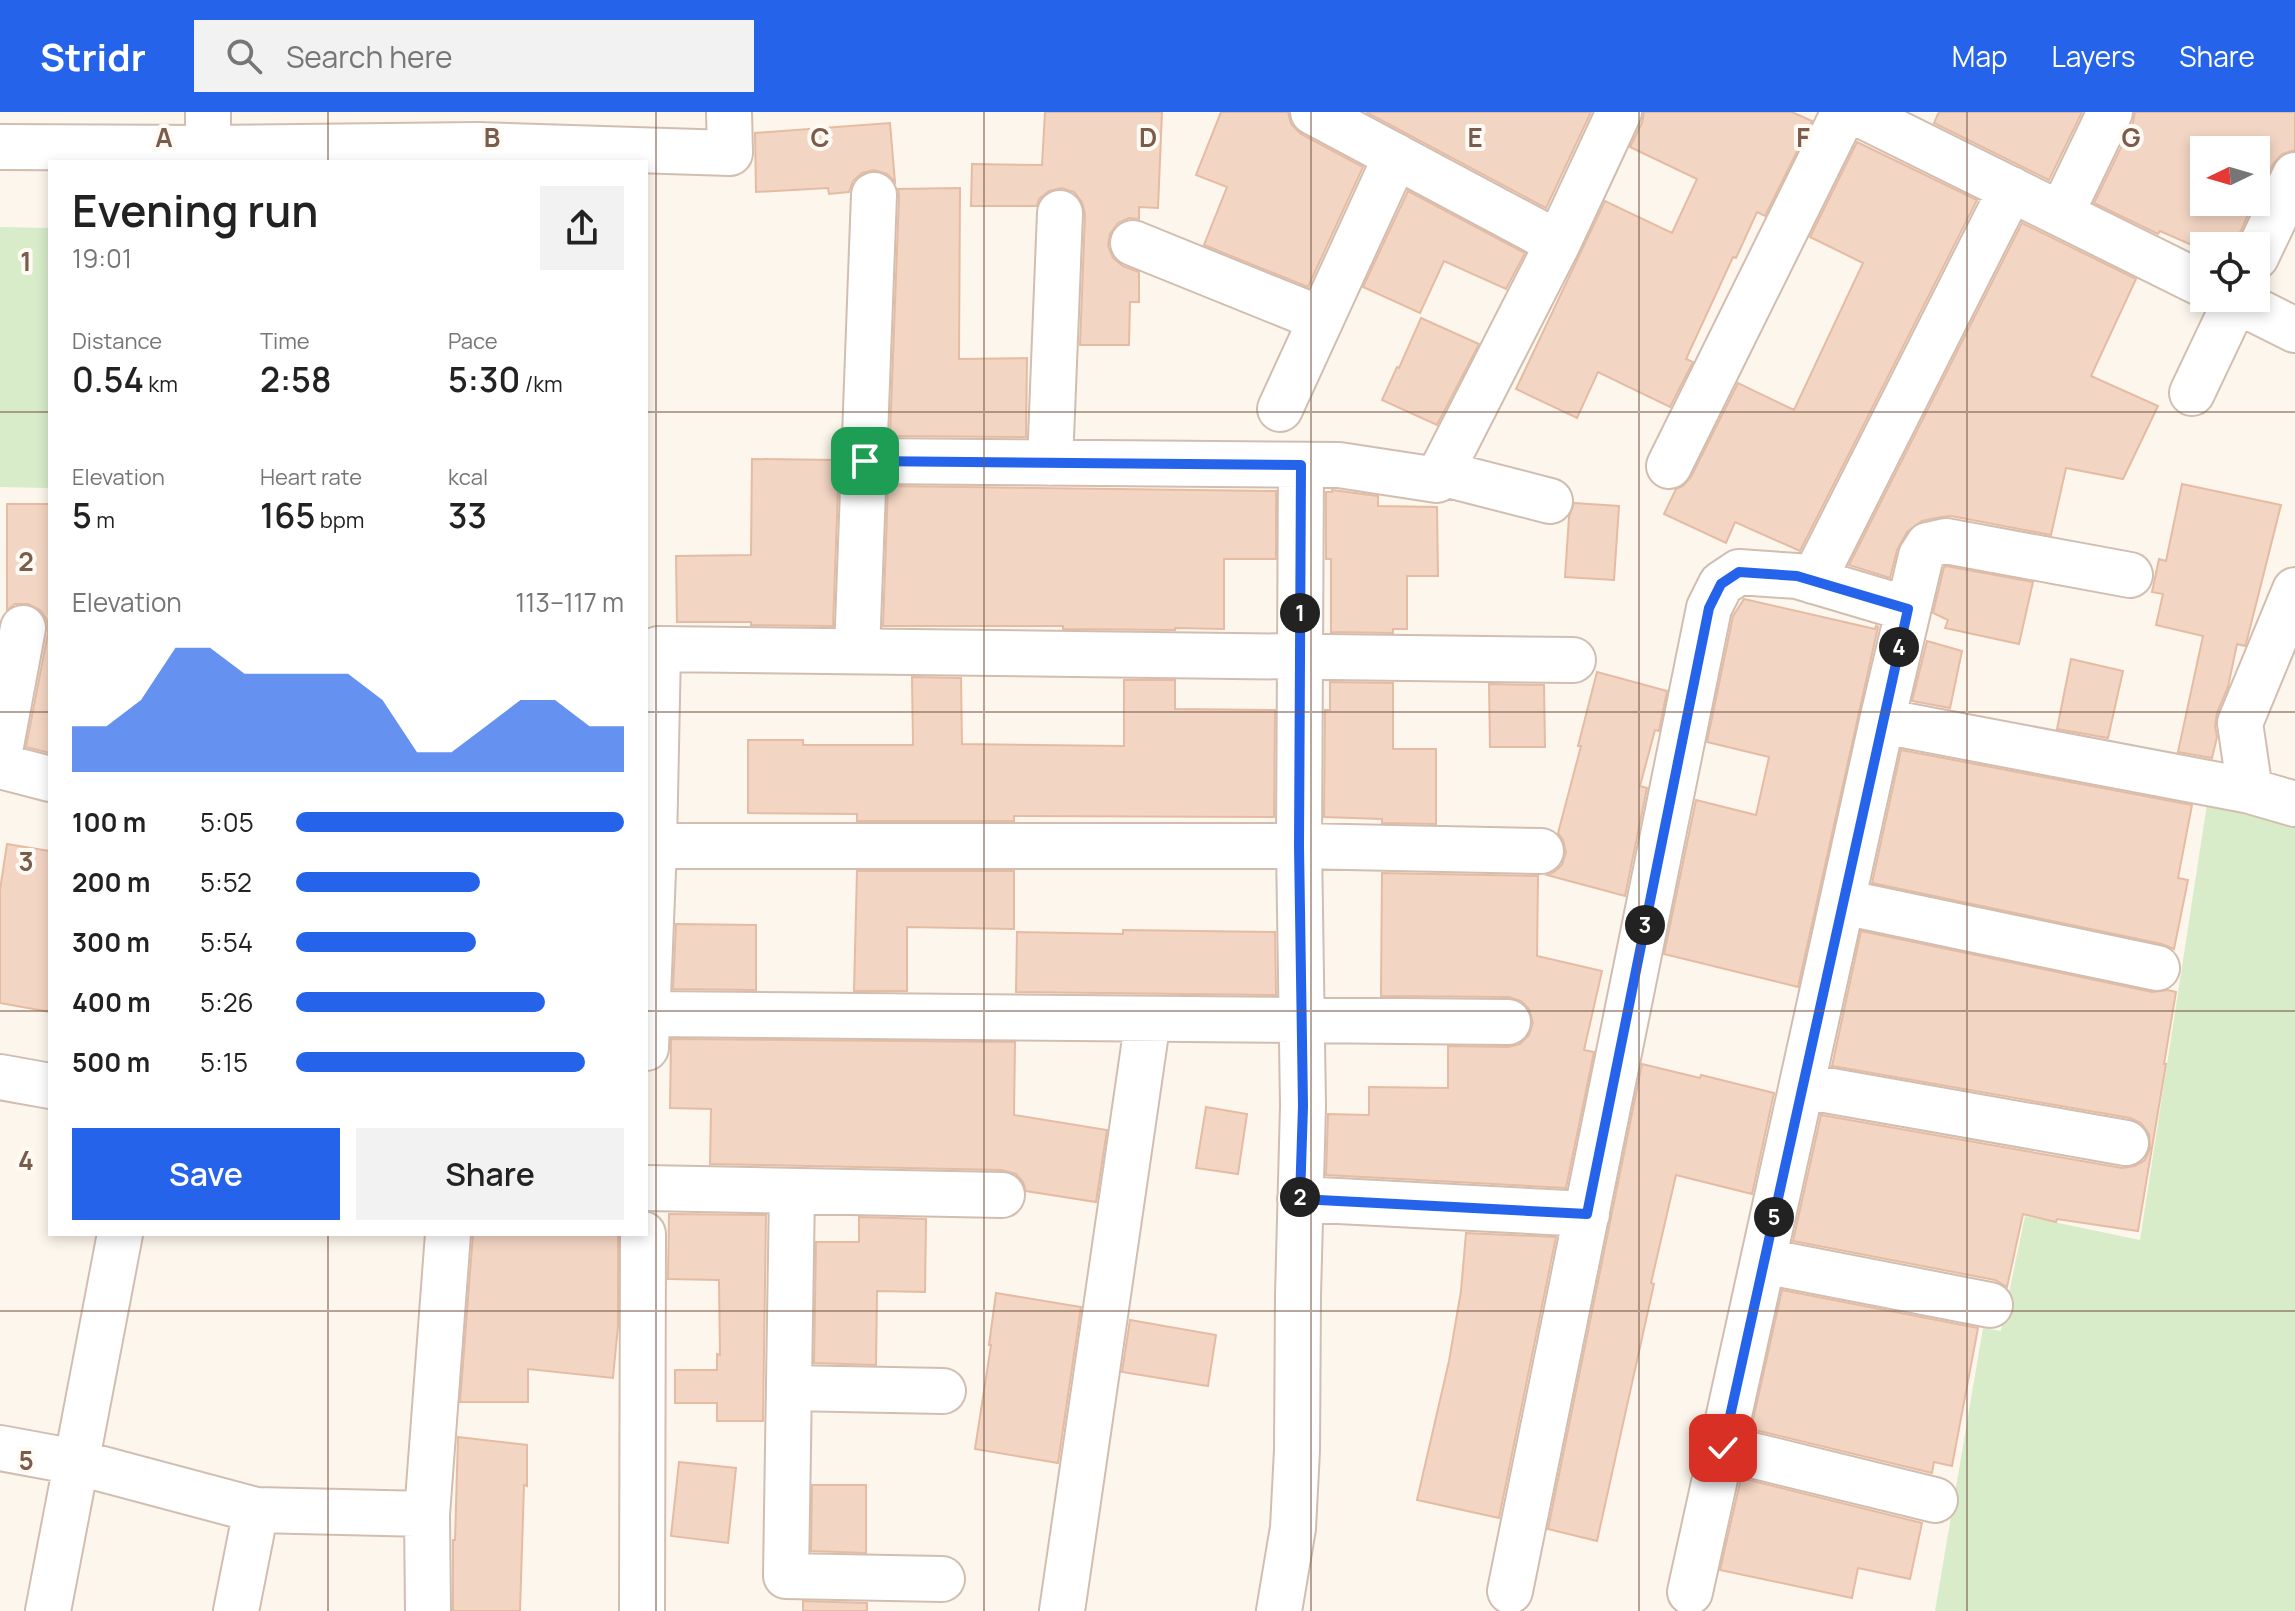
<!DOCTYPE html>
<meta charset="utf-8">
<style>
body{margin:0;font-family:Manrope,sans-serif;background:#f2f2f2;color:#222;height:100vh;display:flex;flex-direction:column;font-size:30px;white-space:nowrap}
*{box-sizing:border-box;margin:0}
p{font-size:26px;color:#767676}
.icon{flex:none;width:44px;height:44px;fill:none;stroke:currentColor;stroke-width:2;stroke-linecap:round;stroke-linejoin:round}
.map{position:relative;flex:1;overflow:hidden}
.panel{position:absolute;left:48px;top:48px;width:600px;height:1076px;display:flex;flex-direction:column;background:#fff;border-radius:0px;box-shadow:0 4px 12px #0003}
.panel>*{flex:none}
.needle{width:52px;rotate:265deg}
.fabs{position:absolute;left:2190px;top:24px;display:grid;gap:16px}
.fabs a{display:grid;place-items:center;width:80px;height:80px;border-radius:0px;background:#fff;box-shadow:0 4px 12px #0003;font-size:40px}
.pin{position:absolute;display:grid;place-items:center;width:68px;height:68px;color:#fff;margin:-34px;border-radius:16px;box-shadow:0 4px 12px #0006}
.km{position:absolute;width:40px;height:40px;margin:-20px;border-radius:50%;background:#222;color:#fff;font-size:22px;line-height:40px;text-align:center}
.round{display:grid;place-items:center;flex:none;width:84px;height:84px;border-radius:0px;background:#f2f2f2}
.summary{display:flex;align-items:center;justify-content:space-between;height:136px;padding:0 24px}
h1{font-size:44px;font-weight:600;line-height:60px}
.metrics{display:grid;grid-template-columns:repeat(3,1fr);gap:12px;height:136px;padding:8px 24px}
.metrics div{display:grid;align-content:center}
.metrics b{font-size:34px;font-weight:600}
.metrics small{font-size:22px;font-weight:400}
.metrics p{font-size:22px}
.chart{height:224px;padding:16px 24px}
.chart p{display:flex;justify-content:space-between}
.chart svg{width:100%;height:144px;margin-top:8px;fill:#2563eb;opacity:.7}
.button{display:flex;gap:16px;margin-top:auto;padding:16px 24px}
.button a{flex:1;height:92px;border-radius:0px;background:#2563eb;color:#fff;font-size:32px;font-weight:600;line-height:92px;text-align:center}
.button a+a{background:#f2f2f2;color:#222}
ul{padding:0 24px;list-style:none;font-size:26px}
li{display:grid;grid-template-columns:128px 96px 1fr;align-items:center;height:60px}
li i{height:20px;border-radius:10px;background:#2563eb}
header{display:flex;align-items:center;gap:48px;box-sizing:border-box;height:112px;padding:0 40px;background:#2563eb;color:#fff}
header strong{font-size:38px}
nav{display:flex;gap:44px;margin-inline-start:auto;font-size:28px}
.search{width:560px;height:72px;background:#f2f2f2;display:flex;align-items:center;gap:20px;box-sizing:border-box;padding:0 28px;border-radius:0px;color:#767676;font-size:30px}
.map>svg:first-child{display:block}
</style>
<header>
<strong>Stridr</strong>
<div class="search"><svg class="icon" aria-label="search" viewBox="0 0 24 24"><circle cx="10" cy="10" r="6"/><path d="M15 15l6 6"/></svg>Search here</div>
<nav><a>Map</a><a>Layers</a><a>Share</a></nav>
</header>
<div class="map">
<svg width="2295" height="1499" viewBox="0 0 2295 1499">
<rect width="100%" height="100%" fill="#fdf6ec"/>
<path fill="#d8ecc9" d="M0,115L50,116V376L0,375Z
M2207,692L2295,710V1499H1935L1983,1216L2001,1219L2025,1104L2140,1128Z"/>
<path fill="#f3d5c3" stroke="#e6bba3" stroke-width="2" d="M1045,0H1162L1158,96L1139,95V107L1129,106L1118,111L1110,122L1108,134L1113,146L1123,154L1139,160V190H1130L1129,233H1080L1085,102L1082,90L1074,80L1062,76L1049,79L1039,87L1037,94H971L972,52L1042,53Z
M1221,0H1288L1291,12L1301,22L1363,55L1308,175L1204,133L1227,75L1196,63Z
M1366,0H1591L1546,96Z
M1644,0H1792L1812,9L1765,104L1757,100L1736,146L1733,145L1686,247L1693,250L1670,295L1598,260L1577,306L1516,277L1605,89L1672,121L1697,67L1630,35L1642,11Z
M1939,0H2082L2049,68L1934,11Z
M2135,0H2295V38L2282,42L2273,52L2256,87V38H2204V90H2254L2234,134H2194L2160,119L2158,122L2094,91L2133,11Z
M890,11L895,70L887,62L874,58L862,61L853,69L849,80L829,82L828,76L756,80L755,21Z
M1857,30L1977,88L1800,439L1735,410L1726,431L1664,402L1676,377L1683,374L1691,365L1738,271L1794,298L1863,151L1810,125Z
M960,76L959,247L1027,246L1026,325L890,324L899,84L898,77Z
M1408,79L1525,141L1506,177L1444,149L1420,201L1363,175Z
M2022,111L2136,167L2091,264L2158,294L2123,367L2066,356L2051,423L1951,404L1941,405L1922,409L1907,420L1897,438L1890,466L1849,453Z
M1421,206L1479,232L1437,313L1382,288L1397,255L1399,256Z
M752,347L839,348L833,514L751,513V510H677L676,444L751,443Z
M2182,372L2281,393L2247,528L2245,534L2237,532L2228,575L2217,601L2215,614L2217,625L2212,646L2178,640L2203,524L2156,513L2163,482L2152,480L2159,447L2166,449Z
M888,374L1276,379V447H1224V517L1175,516V518L1063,517V514H883Z
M1332,378L1378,384V394L1437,395L1438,464H1407V517H1393V521L1331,520V447H1326V380H1332Z
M1574,391L1619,394L1614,468L1565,465L1569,405Z
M7,392H50V641L26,635L48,521L47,508L40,498L28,492H15L7,498Z
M1946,454L2033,470L2019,532L1945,516L1948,508L1933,501L1944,455Z
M1744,487L1875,517L1876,514L1878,515L1798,875L1664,842L1696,688L1756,703L1769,645L1707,630L1733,504Z
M1927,529L1962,539L1950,596L1912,589Z
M2071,547L2123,559L2108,626L2057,617Z
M1597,560L1667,579L1659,619L1655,618L1640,674L1647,676L1625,784L1547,763L1554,760L1562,753L1566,740L1563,728L1558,721L1581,634H1578Z
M912,565L961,566L962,632L1124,634V568H1175V597L1275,598L1274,705L1014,704V709H857V702L748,701V628H803V633H913Z
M1330,570L1393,571V637H1436V712L1382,711V707L1324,705L1325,598H1330Z
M1489,572L1544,573L1545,635H1490Z
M1901,638L2192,693L2178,766L2188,768L2174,837L2162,832L1872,771Z
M7,732L50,739V900L0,891V778Z
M857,759H1014V817L907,815V879H854Z
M1382,761L1538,764L1537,844L1602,859L1584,938L1594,940L1566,1076L1326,1063L1328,1002L1369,1003V975L1448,976V934L1508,935L1520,932L1529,923L1533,911L1529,897L1521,889L1509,885L1381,884Z
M676,812L756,813V878L673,877Z
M1123,818L1275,820L1276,883L1016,880L1017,820L1123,822Z
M1861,819L2152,880L2168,878L2176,880L2164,952H2166L2138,1119L2057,1107L2056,1110L2023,1102L2007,1175L1995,1168L1793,1129L1821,1003L2122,1056L2135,1054L2145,1048L2150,1036L2149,1022L2141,1011L2130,1006L1832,954Z
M671,927L1015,930L1014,1003L1107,1018L1096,1090L1026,1079L1023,1070L1016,1062L1002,1058L710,1052L711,997L670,996Z
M1642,952L1700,966L1701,963L1774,981L1752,1082L1676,1063L1651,1171L1654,1172L1597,1429L1548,1417Z
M1206,995L1247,1002L1238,1062L1196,1056Z
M669,1102L766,1103L763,1309H717V1291H675V1258H717V1242L720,1243L719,1168L668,1167Z
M859,1105L926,1107L925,1180L877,1179L876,1253L814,1251L816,1130H859Z
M1466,1121L1556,1125L1499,1406L1417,1388L1449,1249L1461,1179Z
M473,1122H618V1214L613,1266L528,1257V1290H460Z
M1782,1178L1978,1216L1952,1354L1934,1350L1932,1361L1751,1317Z
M996,1181L1081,1195L1058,1351L975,1337L991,1233H989Z
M1130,1208L1216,1223L1208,1274L1122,1260Z
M458,1325L527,1333V1374L524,1373L520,1499H453V1428H455Z
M679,1350L736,1356L728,1431L671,1424Z
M1741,1366L1922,1411L1910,1467L1858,1456L1852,1486L1720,1458Z
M812,1373H866V1441L811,1439Z
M803,1489L867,1491V1499H803Z"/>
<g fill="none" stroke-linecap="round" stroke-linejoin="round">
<defs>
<path id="minor" d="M1313,0L1558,131L1619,0
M1855,0L2204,173
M0,35L208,36L478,33L730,41L729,0
M208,36V0
M2061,102L2110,0
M1133,131L1321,207
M2256,145L2295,63
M2231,186L2295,218
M2192,281L2237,186
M1280,297L1396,44
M865,349L1339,353L1437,368L1558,131
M1050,351L1060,101
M1669,354L1844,0
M1441,361L1550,389
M1813,469L2011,77
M2295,478L2240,611L2250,679L2295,692
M857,539L874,83
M1882,609L2250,679
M0,639L23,516
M0,654L50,667
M646,734H1299L1541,739
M1843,790L2157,856
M647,902L1508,910
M646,936L654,734L658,537L1573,548
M0,965L50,974
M1803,974L2126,1031
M646,1076L1002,1083
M792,1079L786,1464L942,1467
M1300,1087L1587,1102
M1764,1149L1990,1193
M789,1276L943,1279
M0,1336L76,1350L256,1398L427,1402L428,1499
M1723,1336L1935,1388
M427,1402L448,1122
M1510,1479L1709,496L1721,472L1739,460L1797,464L1908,497
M1690,1480L1882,609L1921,444L1928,433L1946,429L2130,463
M48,1499L120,1122
M236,1499L256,1398
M642,1499L643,1122
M1062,1499L1148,907
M1279,1499L1293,1416L1297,1338L1298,1183L1303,994L1299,734L1301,353"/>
</defs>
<use href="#minor" stroke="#d1beb0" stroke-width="48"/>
<use href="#minor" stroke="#fff" stroke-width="44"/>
</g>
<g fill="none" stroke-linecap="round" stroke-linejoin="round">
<defs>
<path id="route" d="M865,349L1301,353L1299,734L1303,994L1300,1087L1587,1102L1709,496L1721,472L1739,460L1797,464L1908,497L1723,1336"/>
</defs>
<use href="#route" stroke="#fff" stroke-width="16"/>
<use href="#route" stroke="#2563eb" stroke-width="10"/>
</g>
<path fill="none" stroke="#7a5c4d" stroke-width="2" stroke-opacity="0.55" d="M328,0V50M656,0V1499M984,0V1499M1311,0V1499M1639,0V1499M1967,0V1499M0,300H50M646,300H2295M0,600H50M646,600H2295M0,899H50M646,899H2295M328,1122V1499M0,1199H2295"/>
<g font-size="26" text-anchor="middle" font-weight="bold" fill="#7a5c4d" stroke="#fffaf3" stroke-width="8" stroke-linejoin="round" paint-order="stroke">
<text x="164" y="35">A</text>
<text x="492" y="35">B</text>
<text x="820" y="35">C</text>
<text x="1148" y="35">D</text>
<text x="1475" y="35">E</text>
<text x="1803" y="35">F</text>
<text x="2131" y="35">G</text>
<text x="26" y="159">1</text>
<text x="26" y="459">2</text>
<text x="26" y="759">3</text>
<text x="26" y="1058">4</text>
<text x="26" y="1358">5</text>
</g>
</svg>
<div class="fabs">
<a><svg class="needle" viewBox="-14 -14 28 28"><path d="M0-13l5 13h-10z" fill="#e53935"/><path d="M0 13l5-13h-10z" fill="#767676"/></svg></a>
<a><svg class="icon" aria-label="locate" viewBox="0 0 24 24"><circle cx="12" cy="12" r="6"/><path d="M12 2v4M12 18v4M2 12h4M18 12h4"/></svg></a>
</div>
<div class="pin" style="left:865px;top:349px;background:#1e9e55"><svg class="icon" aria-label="arrive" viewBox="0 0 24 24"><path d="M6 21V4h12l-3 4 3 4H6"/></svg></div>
<div class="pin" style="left:1723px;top:1336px;background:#d93025"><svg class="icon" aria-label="check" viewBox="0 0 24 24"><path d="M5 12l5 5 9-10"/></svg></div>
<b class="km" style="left:1300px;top:501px">1</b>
<b class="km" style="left:1300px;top:1085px">2</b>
<b class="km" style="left:1645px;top:813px">3</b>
<b class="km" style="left:1899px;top:535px">4</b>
<b class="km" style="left:1774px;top:1105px">5</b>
<section class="panel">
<div class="summary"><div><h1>Evening run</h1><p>19:01</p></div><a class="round"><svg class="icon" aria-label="share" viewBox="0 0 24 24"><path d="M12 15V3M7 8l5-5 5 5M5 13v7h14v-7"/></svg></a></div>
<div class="metrics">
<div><p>Distance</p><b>0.54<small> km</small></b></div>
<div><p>Time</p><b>2:58</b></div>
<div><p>Pace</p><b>5:30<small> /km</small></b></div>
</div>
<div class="metrics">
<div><p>Elevation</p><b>5<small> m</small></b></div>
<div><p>Heart rate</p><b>165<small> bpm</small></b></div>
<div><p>kcal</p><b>33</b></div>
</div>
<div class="chart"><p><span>Elevation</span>113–117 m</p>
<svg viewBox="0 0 160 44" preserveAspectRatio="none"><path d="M0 44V30L10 30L20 22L30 6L40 6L50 14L60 14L70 14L80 14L90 22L100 38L110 38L120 30L130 22L140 22L150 30L160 30V44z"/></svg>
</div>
<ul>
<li><b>100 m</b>5:05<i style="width:100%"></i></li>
<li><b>200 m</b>5:52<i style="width:56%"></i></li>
<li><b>300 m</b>5:54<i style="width:55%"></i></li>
<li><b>400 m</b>5:26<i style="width:76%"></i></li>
<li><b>500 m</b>5:15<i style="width:88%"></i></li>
</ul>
<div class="button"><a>Save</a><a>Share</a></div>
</section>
</div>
